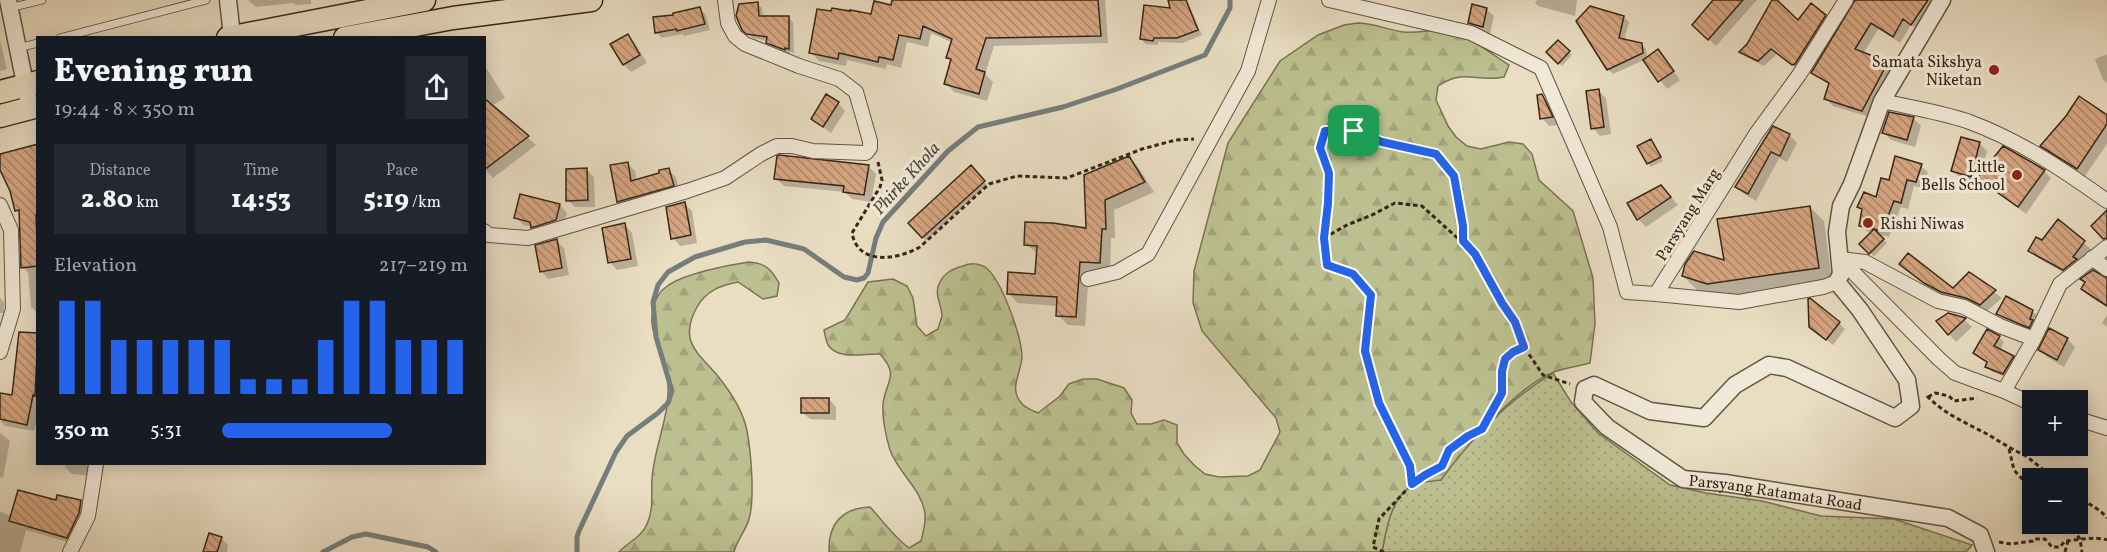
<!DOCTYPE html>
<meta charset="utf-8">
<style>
body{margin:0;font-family:Vollkorn,serif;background:#242831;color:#f1f3f6;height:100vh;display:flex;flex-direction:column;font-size:22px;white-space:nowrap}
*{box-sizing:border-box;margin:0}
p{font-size:20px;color:#9ea1a6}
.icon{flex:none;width:33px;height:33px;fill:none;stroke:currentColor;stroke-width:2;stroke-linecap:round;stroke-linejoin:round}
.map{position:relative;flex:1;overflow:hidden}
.sheet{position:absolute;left:36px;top:36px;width:450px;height:429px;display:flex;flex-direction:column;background:#171b24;border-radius:0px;box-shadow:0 3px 15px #0003}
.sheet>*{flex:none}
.fabs{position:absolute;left:2022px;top:390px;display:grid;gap:12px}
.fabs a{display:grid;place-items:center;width:66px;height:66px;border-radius:0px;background:#171b24;box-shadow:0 3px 15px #0003;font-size:30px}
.pin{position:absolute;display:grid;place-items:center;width:51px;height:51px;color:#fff;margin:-26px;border-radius:12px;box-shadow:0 3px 9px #0006}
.round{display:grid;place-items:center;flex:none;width:63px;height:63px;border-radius:0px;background:#242831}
.overview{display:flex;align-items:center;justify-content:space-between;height:102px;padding:0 18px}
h1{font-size:33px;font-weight:800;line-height:45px}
.metrics{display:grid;grid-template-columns:repeat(3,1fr);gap:9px;height:102px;padding:6px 18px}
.metrics div{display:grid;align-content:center;border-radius:0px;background:#242831;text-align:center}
.metrics b{font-size:26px;font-weight:800}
.metrics small{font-size:16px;font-weight:400}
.metrics p{font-size:16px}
.chart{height:168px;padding:12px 18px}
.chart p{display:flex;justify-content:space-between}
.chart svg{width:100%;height:108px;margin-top:6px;stroke:#2563eb;stroke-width:6}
ul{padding:0 18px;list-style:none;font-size:20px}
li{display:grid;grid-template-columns:96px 72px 1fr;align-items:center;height:45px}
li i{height:15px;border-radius:8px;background:#2563eb}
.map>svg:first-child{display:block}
</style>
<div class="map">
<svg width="2107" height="552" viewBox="0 0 2107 552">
<defs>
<pattern id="grass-dots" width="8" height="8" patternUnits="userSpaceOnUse" patternTransform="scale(1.5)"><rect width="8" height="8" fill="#bcbf8f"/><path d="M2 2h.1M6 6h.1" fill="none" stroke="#a2a47b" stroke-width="1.8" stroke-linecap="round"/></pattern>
<pattern id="forest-firs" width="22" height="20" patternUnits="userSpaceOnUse" patternTransform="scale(1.5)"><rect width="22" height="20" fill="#bcbf8f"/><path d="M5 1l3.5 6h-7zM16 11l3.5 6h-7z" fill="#a2a47b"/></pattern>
<pattern id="building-back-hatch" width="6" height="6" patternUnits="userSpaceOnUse" patternTransform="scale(1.5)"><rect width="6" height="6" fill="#d7a681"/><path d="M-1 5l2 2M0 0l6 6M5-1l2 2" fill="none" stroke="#af8769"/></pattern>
</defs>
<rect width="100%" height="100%" fill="#e9ddc2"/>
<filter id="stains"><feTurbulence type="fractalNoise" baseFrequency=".00333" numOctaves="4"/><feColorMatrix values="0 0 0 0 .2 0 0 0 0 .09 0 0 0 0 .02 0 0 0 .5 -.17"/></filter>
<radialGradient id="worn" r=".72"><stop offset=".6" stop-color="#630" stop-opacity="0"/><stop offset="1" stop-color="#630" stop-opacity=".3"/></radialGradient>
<path fill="url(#grass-dots)" stroke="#797254" stroke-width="1.5" d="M1553,373L1571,402L1598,433L1670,485L1706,493L1762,501L1821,516L1894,519L1972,545L1966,552H1382C1386,530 1392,491 1417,483C1425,481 1433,481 1441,479C1472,437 1508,400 1553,373Z"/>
<path fill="url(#forest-firs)" stroke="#797254" stroke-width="1.5" d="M1358,23C1374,23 1387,30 1403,32C1420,34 1437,27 1454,32C1467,35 1496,57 1509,65L1504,77C1477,83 1464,68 1438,86L1436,100L1448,126L1456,137L1467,146L1481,149L1509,142L1523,144L1532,154L1539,180L1573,211L1593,278L1595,324L1590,363C1578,366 1566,368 1554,372C1516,387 1465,447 1441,480C1433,481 1425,481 1417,484C1392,491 1386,530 1382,552H829C828,524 842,508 870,507C883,521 894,537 909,548L921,541C923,533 926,523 925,514C922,489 898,473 890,450C886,437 882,417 883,404C886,380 900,376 880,354C864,353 839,361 828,345C826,341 825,334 824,330L845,320L868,282L893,279L907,286L913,298L917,326L926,336L938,329C939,325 941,320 942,316C942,306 934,294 939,284C944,273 952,269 963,266C970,263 979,263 985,267C1002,279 1021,336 1022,356C1022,369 1012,384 1017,396C1021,406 1029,409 1038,413L1060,396L1069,384L1083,379H1097L1124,388L1132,400L1131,413L1137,424H1151L1164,420L1177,425V443L1184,454L1194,465L1205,474L1219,477L1248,476L1260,470L1280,432L1276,418L1202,331L1193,303L1194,271L1228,143L1280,61L1318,35L1344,25Z
M749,262C765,263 771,269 779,283L777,296L763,299L738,282C721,285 706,291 697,307C692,316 688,328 690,338C693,352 708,364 717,375C730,391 743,410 747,431C751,452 755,499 749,519C746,530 737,540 734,552H619C628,542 642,537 647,524C654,509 651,494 652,479C654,447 670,416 668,385C667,366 654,344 652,323C651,310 655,295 666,287C682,274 728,265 749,262Z"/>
<path fill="#0003" d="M248,0H311V4L296,5L293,3L256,7Z
M894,0H1105L1108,43L994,46L985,74L993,82L987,101L954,92L946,83L952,62L948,57L953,43L931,33L928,47L907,42L901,68L887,64L886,69L847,60L846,66L819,61L811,52L872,15L893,6Z
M1170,0H1187L1202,35L1183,43L1158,42V45L1146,44L1141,39L1172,10Z
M1537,0H1577L1575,16L1538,6L1535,3Z
M1715,0H1757L1716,46L1701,32Z
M1889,0H1939L1919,30L1911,25L1900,43L1879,28L1863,54L1887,64L1894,71L1870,117L1833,106L1826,99L1830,85L1813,73Z
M758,4L762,8L763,17H788L793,22L794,53L790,52L789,54L773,47L768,41L753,38L743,29Z
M700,9L706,15L710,30L684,36L683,34L662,38L656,32L675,16Z
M1486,9L1494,16L1490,34L1477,30L1470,23Z
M1825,16L1831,22L1799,70L1777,54L1764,66L1746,57L1741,52L1798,22Z
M1624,17L1629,22L1624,41L1641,44L1646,49L1647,59H1665L1680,80L1667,89L1644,60L1613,74L1608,69Z
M628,36L635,43L647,63L631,72L624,65Z
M0,40L7,69L0,71Z
M1558,42L1572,55L1562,66L1548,52Z
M2107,54V83L2103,80L2095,59Z
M484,64L505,98L491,106L536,145L493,178L485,169Z
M1599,91L1606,98L1611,134L1600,136L1593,128Z
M1542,96L1550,103L1559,125L1549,126L1542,118Z
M838,103L845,111L831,133L812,119Z
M2067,117H2107V144L2085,176L2049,153L2042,146Z
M1913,118L1921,126L1915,147L1891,140L1883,132Z
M1774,128L1789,135L1797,143L1787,162L1779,158L1756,201L1744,194L1737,187Z
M1962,139L1980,144L1987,151L1980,176L2044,171L2051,178L2026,214L1980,179L1978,183L1960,178L1953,171Z
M1651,141L1663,161L1651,167L1639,147Z
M1128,157L1138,167L1154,192L1114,210L1115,238H1111L1110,273L1089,272L1085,326L1068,325L1058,315V306L1018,303L1008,293L1037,276L1038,254L1026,244L1087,230Z
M628,164L635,171L637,181L661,174L668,170L676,177L680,193L626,209L618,202Z
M868,166L876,174L871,202L852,199L845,192L784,186L776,178Z
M1921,166L1928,172L1923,188L1914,186L1908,209L1901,207L1889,237L1877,234L1887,243L1874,256L1861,244L1872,233L1868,232L1861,225L1864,211L1859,206L1877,199L1890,182Z
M971,168L987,185L926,241L911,224Z
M587,170L594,177L595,207H575L568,200Z
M1661,186L1678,205L1646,227L1638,219L1629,203Z
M684,203L692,211L697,243L680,246L673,238Z
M560,205L567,213L563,227L540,234L533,227L523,225L516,217Z
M1810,207L1824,221L1832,281L1722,297L1697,290L1683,276L1725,262Z
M21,217H38V313L31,307L28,272L22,267Z
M2058,221L2092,250L2071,277L2038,258L2030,251L2042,241Z
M625,225L632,233L638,266L617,270L610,262Z
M556,241L564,248L569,275L548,279L541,271Z
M1908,270L1953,290L1969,274L2002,298L1987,311L1974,305L1949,299L1932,290Z
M2107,279V307L2090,297L2083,289L2086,283L2083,280Z
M0,298L4,302V313H0Z
M2032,311L2038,316L2035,332L2003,318L1998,313Z
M1948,314L1965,320L1972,327L1956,342L1949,334Z
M2107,315V327L2102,323Z
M1839,323L1845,329L1833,345L1818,333Z
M2050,330L2067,339L2075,347L2064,367L2047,357L2040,350Z
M38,335V416L34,431L5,426L0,420V399L13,397Z
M1999,337L2004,342L2000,350L2013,357L2018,362L2009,378L1992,372L1987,366L1988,363L1975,353Z
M829,399L836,407V420L810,419L802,412Z
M0,433L10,441L3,478L0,477Z
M63,464H98L92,476L72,474L65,467L66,464Z
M57,501H81L88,509L74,544L26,530L20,552H0V512L12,516Z
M221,538L228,545L227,552H205Z"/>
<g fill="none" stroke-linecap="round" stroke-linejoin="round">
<path stroke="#747e7c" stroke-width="5" d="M323,552L352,537L366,534L428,547L436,552
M577,552V537L579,531L616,452L627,436L658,413L668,403L672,391L656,337L653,302L658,285L668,272L695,257L745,242L766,240L804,249L844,277L857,280L864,278L868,273L876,238L883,222L948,151L978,127L1063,107L1117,89L1205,55L1230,8V0"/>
</g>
<path fill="url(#building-back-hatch)" stroke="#362618" stroke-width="1.5" d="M892,0H1098L1101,36L986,38L976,69L985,72L979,94L944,84L951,59L946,58L952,39L923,26L920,39L899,35L893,60L879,57L878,62L839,53L838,59L809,53L817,9L831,11L832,8L850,11V10L871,14L874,1L891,5Z
M1168,0H1186L1198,30L1177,38H1154L1153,41L1140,39L1144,5L1170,8Z
M1713,0H1743L1708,40L1692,25Z
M1772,0H1777L1798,20L1811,3L1826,15L1795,64L1792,65L1771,49L1758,61L1739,52L1747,44Z
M1855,0H1928L1911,25L1903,19L1893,37L1871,23L1855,49L1888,62L1862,111L1824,99L1829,83L1811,73Z
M758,2L759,16H789V49L785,48V50L766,43L767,37L746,34L742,30L736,16L739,4Z
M1472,4L1487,8L1483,27L1468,23Z
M1590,6L1624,16L1619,38L1642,43L1643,53L1607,70L1576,21Z
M700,7L705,24L677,31L676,29L655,33L653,17L673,15V13Z
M628,34L640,55L623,65L610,44Z
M1558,40L1570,51L1558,64L1546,52Z
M1658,49L1674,71L1658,82L1643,60Z
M1599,89L1604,127L1591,129L1586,91Z
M826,94L839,102L823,127L811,119Z
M1542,94L1553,117L1540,119L1537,95Z
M2079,96L2107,115V124L2077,169L2040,146L2066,116Z
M484,98L529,136L484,170Z
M1889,112L1914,117L1907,140L1882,133Z
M1773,126L1790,134L1780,156L1771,152L1748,194L1735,187Z
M1961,137L1980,142L1971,177L1951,171Z
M1651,139L1661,157L1647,164L1637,146Z
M38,144V214L36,215L38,266L21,268L19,210L15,211L10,191L0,170V154Z
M2003,146L2045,170L2018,207L1977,178Z
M779,155L869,165L864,195L843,192L844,186L774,179L777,156Z
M1129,156L1145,182L1105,200L1106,229H1102L1100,263L1080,262L1076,317L1056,316L1057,297L1007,294L1008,272L1035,274L1037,246L1024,245L1025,222L1053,223L1086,228L1084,175Z
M1895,156L1922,164L1916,182L1907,180L1901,203L1894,201L1882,231L1859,226L1862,209L1857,207L1864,192L1876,197L1881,178L1889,180Z
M628,162L631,181L659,173V170L669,168L674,186L617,202L610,165Z
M971,165L985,181L922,238L908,223Z
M587,168L588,200L566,201V169Z
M1661,185L1671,197L1637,220L1627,203Z
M520,194L560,204L556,220L531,228L530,222L514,218Z
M685,202L691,235L671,239L666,207Z
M1810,206L1819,268L1707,284L1682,276L1685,264L1694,251L1724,260L1717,219Z
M2107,210V238L2103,239L2091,226Z
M2058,219L2085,241L2073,257L2077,259L2063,270L2028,251L2036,237L2042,240Z
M625,223L631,259L608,263L602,228Z
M1874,229L1884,239L1869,254L1859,244Z
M557,239L562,268L540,272L535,245Z
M1908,253L1953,288L1969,272L1996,290L1980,305L1966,298L1941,292L1924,283L1899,264Z
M2093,270L2107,278V306L2081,289L2085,282L2080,279Z
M2006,296L2033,310L2030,319L2033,320L2029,328L1996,314Z
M1810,298L1840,322L1826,340L1809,327L1808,299Z
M1948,313L1966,318L1948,335L1936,321Z
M2049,328L2068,338L2057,360L2038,350Z
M1987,329L2000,336L1994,346L2014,356L2003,374L1985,367L1987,362L1973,353Z
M19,332L38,333L35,396L33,395L27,425L0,419V393L12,395Z
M801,398H829V413H801Z
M18,490L56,500L57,495L81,500L79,513L67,538L9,521Z
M209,533L222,537L217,552H203Z"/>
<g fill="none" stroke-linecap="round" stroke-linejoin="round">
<defs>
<path id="service" d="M9,8L42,0
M60,38L206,0
M18,48L38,43"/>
<path id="minor" d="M1329,0L1471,33L1541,68L1610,227L1627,292L1656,294
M1882,101C1909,107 1940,112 1967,121C2019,140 2062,169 2107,201
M0,205L11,230L13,309L0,352
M484,231L489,235L528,238L687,191L725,178L761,154L777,146H792L813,151L866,153L870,148V141L856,92L839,79L799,66L745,44L735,36L728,23L725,0
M2092,258L2107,269
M1840,259L1865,262L1938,301L1964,307L2000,326L2034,339L2060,284L2107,247
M1840,259L1939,359L1955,373L2004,391L2032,404
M1088,279L1117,272L1148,254L1248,71L1269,0
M1837,282L1823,287L1739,302L1656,294L1756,134L1799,75L1846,0
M2004,391L2034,339
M2078,419L2107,428
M70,552L88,516L96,464"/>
<g id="tertiary">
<path d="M8,0L30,108"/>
<path d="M228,0L232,36"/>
<path id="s1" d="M1942,0L1882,101L1852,184L1841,206L1837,232L1841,274L1837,282L1860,310L1907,380L1911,406L1895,418L1787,368L1769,365L1735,385L1704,418L1650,411L1594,385L1585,389L1583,402L1607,427L1683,479L1725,483L1948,518L1980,535L1986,552"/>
</g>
<path id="trunk" d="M228,38L424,0
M345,38L453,18L591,0
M0,92L38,82
M0,116L38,106"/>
</defs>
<use href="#service" stroke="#635442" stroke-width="9"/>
<use href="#minor" stroke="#635442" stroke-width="16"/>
<use href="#tertiary" stroke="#635442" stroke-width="19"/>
<use href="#trunk" stroke="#362618" stroke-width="25"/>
<path stroke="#362618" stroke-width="3" stroke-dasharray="4.5 3" stroke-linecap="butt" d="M878,162L882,180L880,187L852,233C858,266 897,260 920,247L989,184L1017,176L1067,178L1142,149L1176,140L1194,139
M1324,238L1347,225L1372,215L1395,203L1422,206L1475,254L1502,303L1515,322L1524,347L1543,375L1570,384
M1927,396C1943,413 1966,423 1987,434C1999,441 2011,449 2024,455C2037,463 2044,473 2059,478
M1928,397L1935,393L1949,396L1954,401L1977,398
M2009,449L2014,470L2032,490
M1412,484L1410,466L1379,403L1365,351L1371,295L1353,275L1327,265L1324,238L1328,203L1329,173L1320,148L1325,131H1354L1382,142L1436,154L1454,176L1463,226V241
M2078,493C2084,504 2099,507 2107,518
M2068,524L2080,539L2082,552
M1999,542L2011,544L2033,541L2035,539H2045L2052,547H2060L2065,541C2077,540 2095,536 2107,540
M1384,552L1373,547L1379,519L1412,484L1425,475L1442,466L1449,450L1468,436L1482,429L1502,393V371L1505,359L1513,352L1524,347
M2065,552L2068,541"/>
<use href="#service" stroke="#f1e9d7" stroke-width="7"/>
<use href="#minor" stroke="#f1e9d7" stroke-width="14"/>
<use href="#tertiary" stroke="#f1e9d7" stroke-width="16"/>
<use href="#trunk" stroke="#e9ddc2" stroke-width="22"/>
</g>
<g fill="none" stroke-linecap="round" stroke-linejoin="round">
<defs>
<path id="route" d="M1325,131H1354L1382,142L1436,154L1454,176L1463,226V241L1475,254L1502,303L1515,322L1524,347L1513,352L1505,359L1502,371V393L1482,429L1468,436L1449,450L1442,466L1425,475L1412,484L1410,466L1379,403L1365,351L1371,295L1353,274L1327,265L1324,238L1328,203L1329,173L1320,148Z"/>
</defs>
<use href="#route" stroke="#fff" stroke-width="12"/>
<use href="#route" stroke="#2563eb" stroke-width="8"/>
</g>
<g fill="#8f2418" stroke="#f1e9d7" stroke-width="2">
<circle cx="1994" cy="70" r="6"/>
<circle cx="2017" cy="175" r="6"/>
<circle cx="1868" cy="223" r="6"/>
</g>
<g text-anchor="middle" stroke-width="6" stroke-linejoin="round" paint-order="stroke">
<g font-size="16" fill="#362618" stroke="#f1e9d7" text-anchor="end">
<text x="1982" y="67">Samata Sikshya<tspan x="1982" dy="18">Niketan</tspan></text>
<text x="2005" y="172">Little<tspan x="2005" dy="18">Bells School</tspan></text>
<text x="1880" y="229" text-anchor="start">Rishi Niwas</text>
</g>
<g font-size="16" fill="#362618" stroke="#f1e9d7">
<text transform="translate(1687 214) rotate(-58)" y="6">Parsyang Marg</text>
<text dy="6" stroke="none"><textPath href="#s1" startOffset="1056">Parsyang Ratamata Road</textPath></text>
</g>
<g font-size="18" font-style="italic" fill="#504a42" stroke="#f1e9d7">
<text transform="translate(906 178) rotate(-48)" y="6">Phirke Khola</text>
</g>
</g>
<rect width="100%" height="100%" filter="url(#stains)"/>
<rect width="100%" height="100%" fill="url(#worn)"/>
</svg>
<div class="fabs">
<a>+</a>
<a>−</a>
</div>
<div class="pin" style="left:1354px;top:131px;background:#1e9e55"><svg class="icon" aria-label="arrive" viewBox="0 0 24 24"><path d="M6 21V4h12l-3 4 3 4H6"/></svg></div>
<section class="sheet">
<div class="overview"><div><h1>Evening run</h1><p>19:44 · 8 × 350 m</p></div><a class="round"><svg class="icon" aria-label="share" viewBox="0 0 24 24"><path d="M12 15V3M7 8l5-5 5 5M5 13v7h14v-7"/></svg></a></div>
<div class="metrics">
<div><p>Distance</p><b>2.80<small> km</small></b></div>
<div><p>Time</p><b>14:53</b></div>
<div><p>Pace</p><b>5:19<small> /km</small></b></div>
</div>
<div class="chart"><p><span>Elevation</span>217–219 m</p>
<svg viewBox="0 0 160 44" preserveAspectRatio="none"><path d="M5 44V6M15 44V6M25 44V22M35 44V22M45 44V22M55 44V22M65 44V22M75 44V38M85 44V38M95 44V38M105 44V22M115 44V6M125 44V6M135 44V22M145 44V22M155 44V22"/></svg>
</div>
<ul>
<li><b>350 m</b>5:31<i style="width:69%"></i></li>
</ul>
</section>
</div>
